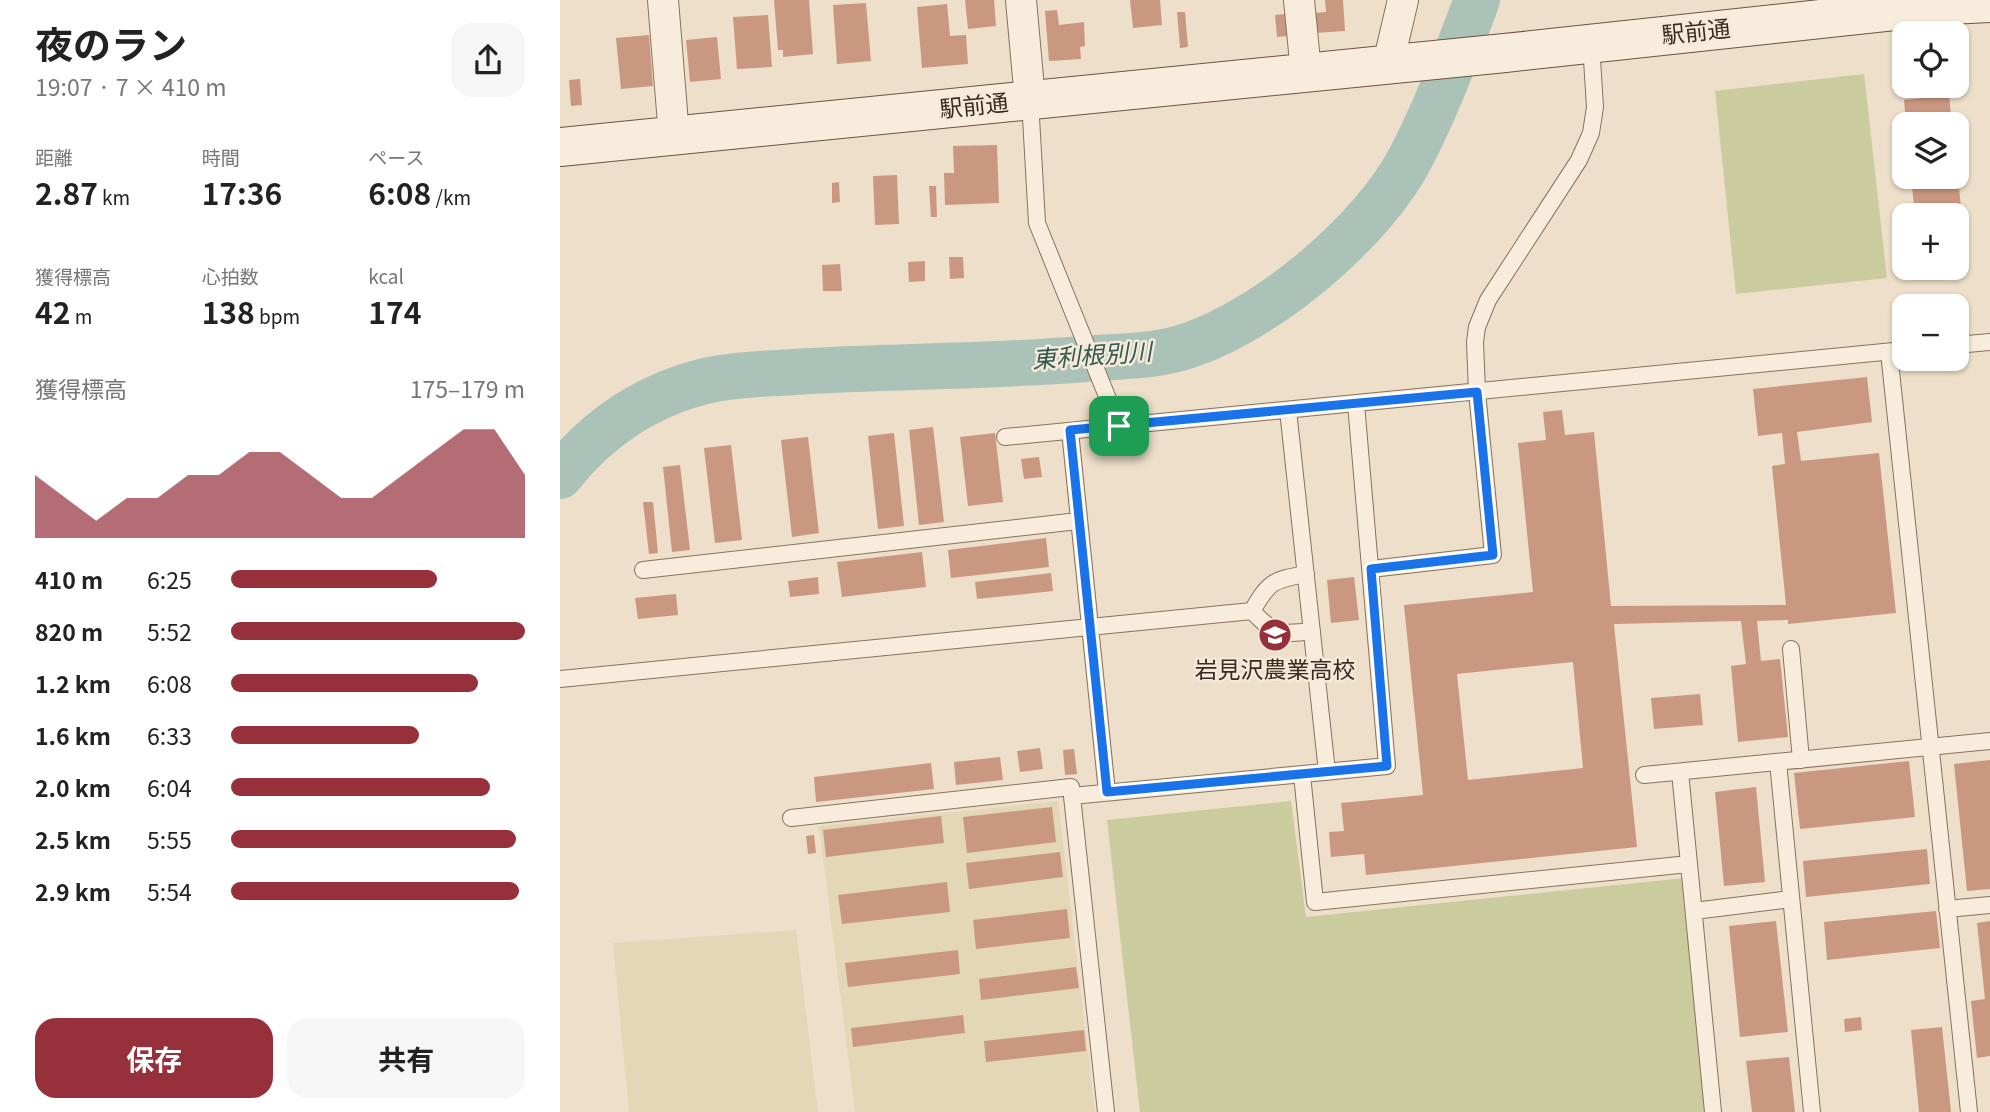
<!DOCTYPE html>
<html lang="ja">
<meta charset="utf-8">
<style>
body{margin:0;font-family:Georgia,"Noto Sans JP",serif;background:#f6f6f6;color:#222;height:100vh;display:flex;flex-direction:column;font-size:26px;white-space:nowrap}
*{box-sizing:border-box;margin:0}
p{font-size:23px;color:#767676}
.icon{flex:none;width:38px;height:38px;fill:none;stroke:currentColor;stroke-width:2;stroke-linecap:round;stroke-linejoin:round}
.map{position:relative;flex:1;overflow:hidden}
.details{display:flex;flex-direction:column;background:#fff;width:560px}
.details>*{flex:none}
.controls{position:absolute;left:1332px;top:21px;display:grid;gap:14px}
.controls a{display:grid;place-items:center;width:77px;height:77px;border-radius:14px;background:#fff;box-shadow:0 2px 5px #0004;font-size:35px}
.pin{position:absolute;display:grid;place-items:center;width:60px;height:60px;color:#fff;margin:-30px;border-radius:14px;box-shadow:0 4px 10px #0006}
.round{display:grid;place-items:center;flex:none;width:74px;height:74px;border-radius:21px;background:#f6f6f6}
.headline{display:flex;align-items:center;justify-content:space-between;height:119px;padding:0 35px}
h1{font-size:38px;font-weight:700;line-height:52px}
.metrics{display:grid;grid-template-columns:repeat(3,1fr);gap:10px;height:119px;padding:7px 35px}
.metrics div{display:grid;align-content:center}
.metrics b{font-size:30px;font-weight:700}
.metrics small{font-size:19px;font-weight:400}
.metrics p{font-size:19px}
.chart{height:196px;padding:14px 35px}
.chart p{display:flex;justify-content:space-between}
.chart svg{width:100%;height:126px;margin-top:7px;fill:#96303b;opacity:.7}
.primary-button{display:flex;gap:14px;margin-top:auto;padding:14px 35px}
.primary-button a{flex:1;height:80px;border-radius:21px;background:#96303b;color:#fff;font-size:28px;font-weight:700;line-height:80px;text-align:center}
.primary-button a+a{background:#f6f6f6;color:#222}
ul{padding:0 35px;list-style:none;font-size:23px}
li{display:grid;grid-template-columns:112px 84px 1fr;align-items:center;height:52px}
li i{height:18px;border-radius:9px;background:#96303b}
main{display:flex;flex:1;min-height:0}
.map>svg:first-child{display:block}
</style>
<main>
<section class="details">
<div class="headline"><div><h1>夜のラン</h1><p>19:07 · 7 × 410 m</p></div><a class="round"><svg class="icon" aria-label="share" viewBox="0 0 24 24"><path d="M12 15V3M7 8l5-5 5 5M5 13v7h14v-7"/></svg></a></div>
<div class="metrics">
<div><p>距離</p><b>2.87<small> km</small></b></div>
<div><p>時間</p><b>17:36</b></div>
<div><p>ペース</p><b>6:08<small> /km</small></b></div>
</div>
<div class="metrics">
<div><p>獲得標高</p><b>42<small> m</small></b></div>
<div><p>心拍数</p><b>138<small> bpm</small></b></div>
<div><p>kcal</p><b>174</b></div>
</div>
<div class="chart"><p><span>獲得標高</span>175–179 m</p>
<svg viewBox="0 0 160 44" preserveAspectRatio="none"><path d="M0 44V22L10 30L20 38L30 30L40 30L50 22L60 22L70 14L80 14L90 22L100 30L110 30L120 22L130 14L140 6L150 6L160 22V44z"/></svg>
</div>
<ul>
<li><b>410 m</b>6:25<i style="width:70%"></i></li>
<li><b>820 m</b>5:52<i style="width:100%"></i></li>
<li><b>1.2 km</b>6:08<i style="width:84%"></i></li>
<li><b>1.6 km</b>6:33<i style="width:64%"></i></li>
<li><b>2.0 km</b>6:04<i style="width:88%"></i></li>
<li><b>2.5 km</b>5:55<i style="width:97%"></i></li>
<li><b>2.9 km</b>5:54<i style="width:98%"></i></li>
</ul>
<div class="primary-button"><a>保存</a><a>共有</a></div>
</section>
<div class="map">
<svg width="1430" height="1112" viewBox="0 0 1430 1112">
<rect width="100%" height="100%" fill="#eddfc9"/>
<path fill="#e3d7b7" d="M498,801L535,1112H295L259,826Z
M236,930L258,1112H69L53,943Z"/>
<path fill="#cbcc9d" d="M1304,74L1327,278L1176,294L1155,91Z
M731,801L746,917L1125,878L1145,1112H580L547,820Z"/>
<g fill="none" stroke-linecap="round" stroke-linejoin="round">
<path stroke="#aac2b8" stroke-width="46" d="M0,476C37,428 90,393 150,380C177,374 207,374 234,372C331,366 427,367 524,359C558,356 597,357 630,345C709,318 813,231 851,157C877,107 897,53 917,0"/>
</g>
<path fill="#ca9880" fill-rule="evenodd" d="M214,0H249L253,54L223,57V50H218Z
M405,0H434L436,26L408,29Z
M570,0H600L602,25L573,28Z
M765,0H783L785,31L754,33L753,13L766,12Z
M306,3L311,61L277,64L273,5Z
M387,4L390,36L406,35L408,64L362,68L357,7Z
M497,10L499,25L524,22L525,46L520,47L521,59L489,61L485,11Z
M617,12H625L628,47L620,48Z
M726,14L728,36L717,37L715,15Z
M208,15L212,67L177,69L173,17Z
M89,35L93,86L61,89L56,38Z
M157,37L161,79L130,82L126,40Z
M20,79L22,105L11,106L9,80Z
M1389,95L1392,124H1346L1344,100Z
M437,145L439,203L385,205L384,173H394L393,146Z
M337,175L339,224L315,225L313,176Z
M1351,177H1398L1405,249L1396,250V215H1355Z
M279,182L280,202L272,203V183Z
M369,186H376L377,217H371Z
M389,257H403L404,278L390,279Z
M365,261V281L349,282L348,262Z
M280,264L282,291H263L262,265Z
M1391,294L1392,306H1380L1379,295Z
M1370,297L1371,305L1353,306V298Z
M1307,377L1312,422L1237,432L1241,461L1319,453L1336,613L1228,624V620L1197,621L1201,661L1220,659L1228,737L1178,742L1171,666L1186,664L1181,621L1054,624L1077,847L806,875L804,854L771,857L769,832L784,831L781,803L863,795L844,605L973,592L958,443L986,440L983,412L1002,410L1005,435L1034,432L1051,606L1226,605L1212,466L1225,464L1222,433L1198,436L1193,389ZM1013,662L1023,768L908,780L897,674Z
M373,427L384,522L359,525L349,430Z
M334,433L344,526L318,529L308,436Z
M435,433L443,502L408,506L400,437Z
M248,437L259,533L232,537L221,440Z
M171,445L182,540L155,543L144,448Z
M479,457L482,477L464,479L461,459Z
M120,465L130,550L112,552L103,467Z
M83,502H93L98,553L89,554Z
M486,538L489,567L391,578L388,550Z
M362,552L366,587L282,597L277,562Z
M491,573L493,591L417,599L415,582Z
M258,577L259,594L230,597L228,581Z
M794,577L799,620L771,623L767,580Z
M116,594L118,615L78,619L75,598Z
M1140,694L1143,725L1094,729L1091,698Z
M480,748L483,769L460,772L457,751Z
M514,749L517,774L505,775L503,750Z
M440,757L443,780L396,785L394,762Z
M1430,760V889L1407,891L1394,764Z
M1349,761L1355,817L1240,829L1234,773Z
M371,763L374,789L256,802L254,777Z
M1196,787L1205,882L1164,886L1155,792Z
M492,807L496,842L407,853L403,817Z
M381,816L384,843L266,857L263,830Z
M254,835L256,853L248,854L246,836Z
M1367,849L1370,884L1246,897L1243,861Z
M500,852L503,877L409,889L406,863Z
M387,882L390,912L282,924L278,895Z
M507,909L510,938L416,949L413,920Z
M1376,911L1380,948L1267,960L1264,922Z
M1216,921L1228,1032L1180,1037L1169,926Z
M1430,921V1056L1417,1058L1411,1001L1425,999L1417,923Z
M398,950L400,974L288,987L285,963Z
M516,967L519,988L421,1000L419,979Z
M403,1015L405,1033L293,1047L291,1028Z
M1301,1017L1302,1030L1285,1032L1284,1019Z
M1382,1027L1391,1112H1359L1351,1030Z
M524,1030L526,1051L426,1062L424,1041Z
M1229,1057L1235,1112H1192L1186,1061Z"/>
<g fill="none" stroke-linecap="round" stroke-linejoin="round">
<defs>
<path id="lane" d="M470,100L477,223L559,426
M1396,345L1430,342
M1329,352L1409,1112
M728,410L767,772
M510,431L547,792
M445,437L1344,350
M811,569L933,555L917,392L915,342L917,327L928,300L1019,160L1031,133L1035,107L1031,44
M83,570L518,521
M692,611C709,582 712,580 746,574
M692,611C715,635 719,635 752,631
M1231,649L1241,760
M0,679L692,611
M1218,762L1252,1112
M742,775L755,902L1129,864L1120,772
M1084,775L1430,741
M512,796L827,766L796,404
M231,818L511,787L546,1112
M1129,864L1153,1112
M1387,909L1430,905
M1134,911L1231,899"/>
<path id="street" d="M103,0L114,136
M461,0L470,100
M739,0L746,72
M828,64L843,0"/>
<path id="secondary" d="M0,147L945,53L1390,5L1430,3"/>
</defs>
<use href="#lane" stroke="#89715e" stroke-width="18"/>
<use href="#street" stroke="#89715e" stroke-width="32"/>
<use href="#secondary" stroke="#6b5241" stroke-width="40"/>
<use href="#lane" stroke="#f8eddc" stroke-width="16"/>
<use href="#street" stroke="#f8eddc" stroke-width="30"/>
<use href="#secondary" stroke="#f8eddc" stroke-width="38"/>
</g>
<g fill="none" stroke-linecap="round" stroke-linejoin="round">
<defs>
<path id="route" d="M917,392L933,555L811,569L827,766L547,792L510,430Z"/>
</defs>
<use href="#route" stroke="#fff" stroke-width="14"/>
<use href="#route" stroke="#1a73e8" stroke-width="9"/>
</g>
<defs>
<symbol id="school-disc" viewBox="-11 -11 22 22"><circle r="9.5" fill="#96303b" stroke="#f5ead9"/><path d="M0-5L7-2L0 1L-7-2ZM-4 1L0 2.5L4 1V4Q0 6-4 4Z" fill="#fff"/></symbol>
</defs>
<g fill-rule="evenodd">
<use href="#school-disc" x="696" y="616" width="38" height="38"/>
</g>
<g text-anchor="middle" stroke-width="5" stroke-linejoin="round" paint-order="stroke">
<g font-size="23" fill="#3a2b21" stroke="#f5ead9">
<text transform="translate(1136 32) rotate(-6)" y="8">駅前通</text>
<text transform="translate(414 106) rotate(-6)" y="8">駅前通</text>
</g>
<g font-size="23" fill="#3a2b21" stroke="#f5ead9">
<text x="715" y="678">岩見沢農業高校</text>
</g>
<g font-size="24" font-style="italic" fill="#315953" stroke="#f5ead9">
<text transform="translate(532 356) rotate(-4)" y="8">東利根別川</text>
</g>
</g>
</svg>
<div class="controls">
<a><svg class="icon" aria-label="locate" viewBox="0 0 24 24"><circle cx="12" cy="12" r="6"/><path d="M12 2v4M12 18v4M2 12h4M18 12h4"/></svg></a>
<a><svg class="icon" aria-label="layers" viewBox="0 0 24 24"><path d="M12 4l9 5-9 5-9-5zM3 14l9 5 9-5"/></svg></a>
<a>+</a>
<a>−</a>
</div>
<div class="pin" style="left:559px;top:426px;background:#1e9e55"><svg class="icon" aria-label="arrive" viewBox="0 0 24 24"><path d="M6 21V4h12l-3 4 3 4H6"/></svg></div>
</div>
</main>
